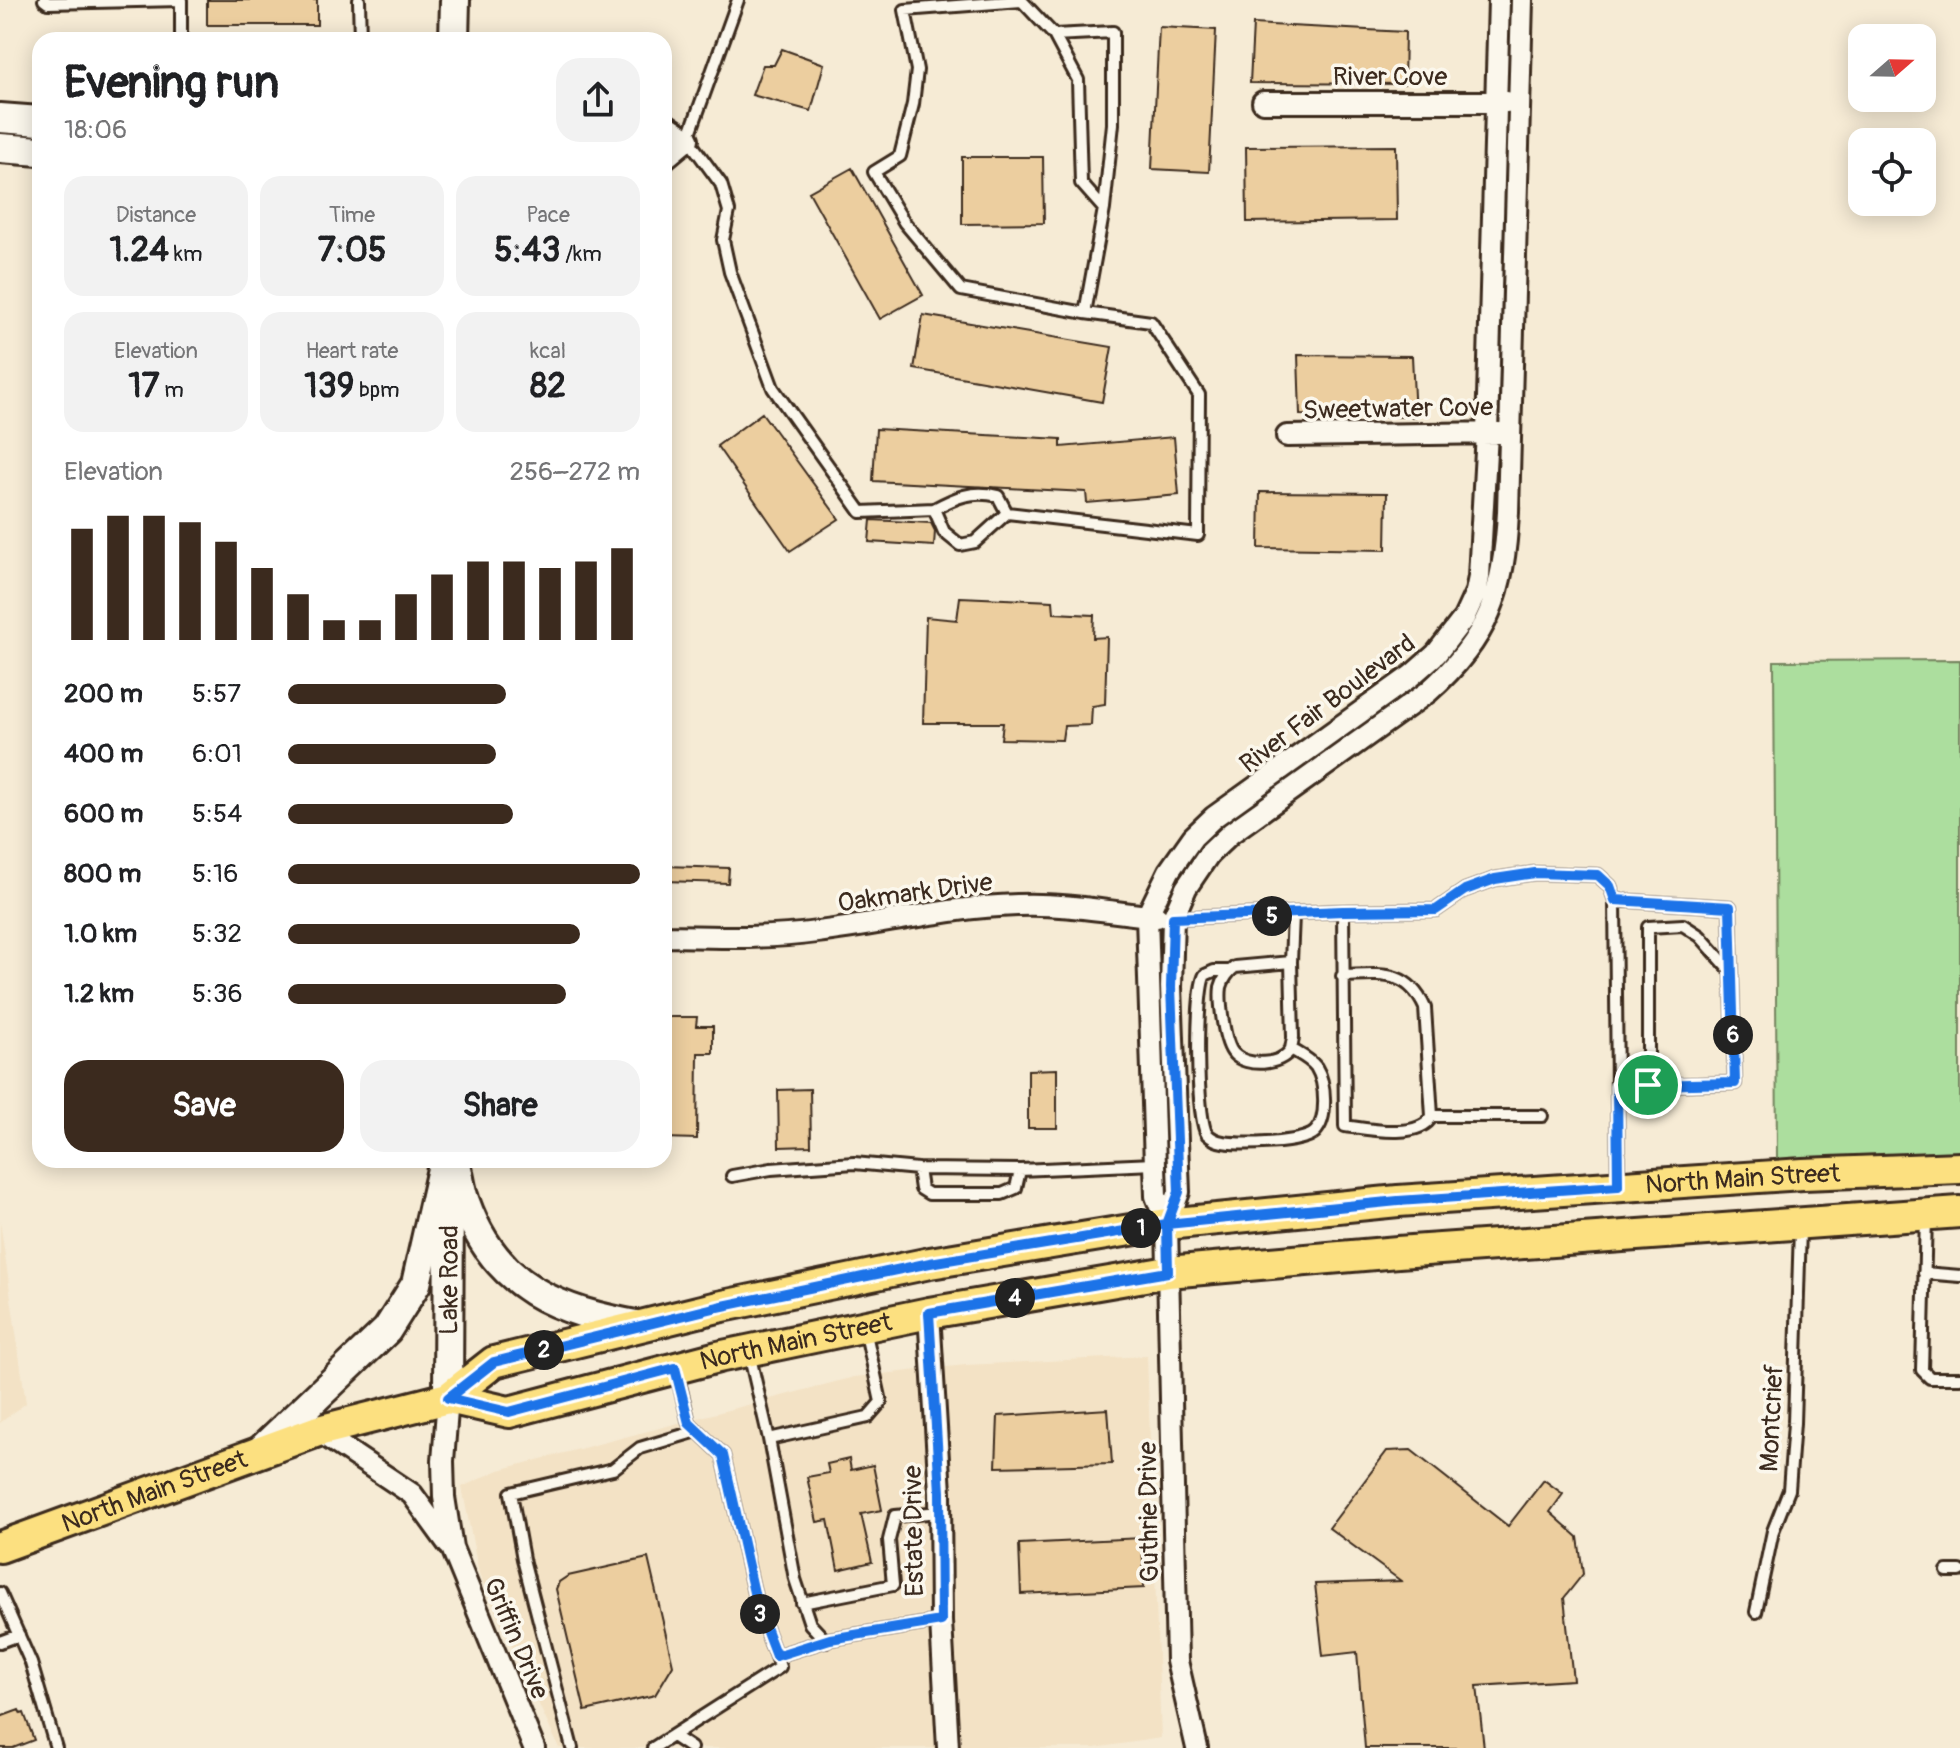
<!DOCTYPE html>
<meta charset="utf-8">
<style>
body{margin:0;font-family:Pangolin,sans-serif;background:#f2f2f2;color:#202124;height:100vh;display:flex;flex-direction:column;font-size:30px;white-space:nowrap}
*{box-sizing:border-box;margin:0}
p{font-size:26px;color:#757577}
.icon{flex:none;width:44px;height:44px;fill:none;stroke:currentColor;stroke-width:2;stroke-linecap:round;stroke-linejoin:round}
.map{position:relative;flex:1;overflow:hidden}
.panel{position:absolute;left:32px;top:32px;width:640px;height:1136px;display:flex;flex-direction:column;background:#fff;border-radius:24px;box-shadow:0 4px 20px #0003}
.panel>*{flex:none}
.needle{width:52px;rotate:70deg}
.controls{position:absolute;left:1848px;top:24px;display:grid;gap:16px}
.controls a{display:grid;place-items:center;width:88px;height:88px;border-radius:16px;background:#fff;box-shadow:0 4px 20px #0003;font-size:40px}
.pin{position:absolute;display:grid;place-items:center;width:68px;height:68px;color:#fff;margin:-34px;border:4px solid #fff;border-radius:50%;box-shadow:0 2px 8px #0007}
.km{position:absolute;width:40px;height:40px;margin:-20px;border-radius:50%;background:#222;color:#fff;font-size:22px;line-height:40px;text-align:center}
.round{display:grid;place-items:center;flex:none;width:84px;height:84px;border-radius:24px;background:#f2f2f2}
.headline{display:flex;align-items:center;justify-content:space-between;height:136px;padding:0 32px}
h1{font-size:44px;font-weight:700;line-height:60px}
.metrics{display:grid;grid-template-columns:repeat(3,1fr);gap:12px;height:136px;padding:8px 32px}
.metrics div{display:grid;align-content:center;border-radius:20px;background:#f2f2f2;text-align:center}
.metrics b{font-size:34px;font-weight:700}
.metrics small{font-size:22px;font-weight:400}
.metrics p{font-size:22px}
.chart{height:224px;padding:16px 32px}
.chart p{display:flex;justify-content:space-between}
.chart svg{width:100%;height:144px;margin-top:8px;stroke:#3b2a1e;stroke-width:6}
.action{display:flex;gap:16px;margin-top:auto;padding:16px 32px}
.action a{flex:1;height:92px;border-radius:24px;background:#3b2a1e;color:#fff;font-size:32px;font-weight:700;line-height:92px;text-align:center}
.action a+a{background:#f2f2f2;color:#202124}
ul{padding:0 32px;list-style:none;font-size:26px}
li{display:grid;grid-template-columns:128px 96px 1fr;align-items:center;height:60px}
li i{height:20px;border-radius:10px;background:#3b2a1e}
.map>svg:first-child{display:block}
</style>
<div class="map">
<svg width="1960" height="1748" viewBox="0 0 1960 1748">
<rect width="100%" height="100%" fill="#f6ebd5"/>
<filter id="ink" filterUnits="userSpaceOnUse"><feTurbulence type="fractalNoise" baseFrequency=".0125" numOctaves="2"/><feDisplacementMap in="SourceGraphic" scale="16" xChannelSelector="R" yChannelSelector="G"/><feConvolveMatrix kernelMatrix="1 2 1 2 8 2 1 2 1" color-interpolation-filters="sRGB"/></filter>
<g filter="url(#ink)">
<path fill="#f3e2c5" d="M0,1221L26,1403L0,1423Z
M1147,1356L1161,1738L1094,1748H559L479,1574L462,1487L499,1470L854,1377L966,1365Z"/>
<path fill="#acde9e" stroke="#74845e" stroke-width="2" d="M1960,660V1159L1777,1160L1774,661Z"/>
<path fill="#ecce9f" stroke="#3b2a1e" stroke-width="2" d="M207,0H317V25H207Z
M1253,24L1405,32L1404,84L1250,83Z
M1159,27L1216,30L1209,172L1152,169Z
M782,49L824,64L811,111L752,95L763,65H774Z
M1396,146L1397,220L1247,222L1246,147Z
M962,157H1043L1044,223L962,224Z
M852,168L923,295L880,319L809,192Z
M923,315L1112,347L1102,402L914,369Z
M1298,355L1412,356L1415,417L1300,415Z
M762,413L839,519L790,551L717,446Z
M876,429L1061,439V447L1174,437L1179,495L1087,503L1086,492L873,481Z
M1260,492L1387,493L1386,550L1259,548Z
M871,520L931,523L935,531L934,546L869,542Z
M960,597L1053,601L1054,613L1094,615L1093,638L1107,637L1105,704L1092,706L1091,725L1064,726L1062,740L1001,739L1003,723H923L926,617L957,620Z
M664,866L729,868L728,883L664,881Z
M664,1017H697L696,1026H713V1053H698L697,1139L664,1138Z
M1057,1069V1128H1028V1070Z
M810,1089L811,1146L779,1147L778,1090Z
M1108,1409L1112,1464L996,1467L998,1416Z
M1411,1450L1508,1526L1544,1480L1563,1494L1550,1512L1578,1537L1583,1574L1564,1598L1573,1680L1477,1686L1484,1748H1365L1357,1652L1323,1656L1315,1584L1401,1581L1329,1528L1387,1451Z
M849,1459L851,1470L873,1465L882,1510L861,1514L872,1562L838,1570L828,1520L817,1522L807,1477L829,1473L827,1464Z
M1142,1538L1144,1588L1021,1594L1019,1544Z
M648,1558L673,1665L655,1695L585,1711L556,1589L559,1582L568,1576Z
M19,1710L21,1714L24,1713L34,1740L13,1748H0V1717Z"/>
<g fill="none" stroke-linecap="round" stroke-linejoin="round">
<defs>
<path id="lane" d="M44,0L48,3L181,0V40
M359,0L360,40
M738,0L688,139L721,184L729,211L723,240L730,272L773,388L861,512L934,509L944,532L960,545L975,542L1007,513L1198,535L1199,395L1151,322L1085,313L1104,209L1081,183L1078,80L1054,35L1021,0
M1021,1L905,10L917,70L913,104L900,156L874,172L904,222L961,290L1085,313
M1054,35L1113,32V124L1104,209
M934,509C956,497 972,490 998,496L1007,513
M1615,900L1730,907L1735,1083L1617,1086
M1173,918L1343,911L1436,910L1465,890L1495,879L1535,873L1598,875L1610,886L1615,900L1618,1181
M1291,962L1235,967C1229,971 1223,979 1221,987C1219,1001 1224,1044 1234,1054C1246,1067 1281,1066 1291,1049C1291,1048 1293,1039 1293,1037L1291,962L1293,915
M1230,971H1214L1205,975C1195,991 1196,1119 1207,1134C1211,1138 1216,1141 1223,1142C1241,1145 1302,1144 1315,1132C1328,1119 1326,1083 1316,1067C1310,1059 1299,1054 1291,1049
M1342,976C1380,975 1407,968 1425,1008L1432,1116C1420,1140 1367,1129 1345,1126L1343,911
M1648,1085V927L1683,925L1700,936L1732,972
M1432,1116H1542
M918,1169L921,1189L929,1194H1002L1016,1188L1020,1170
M732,1176L771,1169L854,1163L918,1169L1020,1170L1154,1164
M1926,1216L1922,1370L1930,1378H1960
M1924,1273L1960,1276
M749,1353L769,1439L868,1417L881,1402L865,1329
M769,1439L795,1579L810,1624L826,1641
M1947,1571H1960
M0,1593L31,1663L56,1748
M802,1603L893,1585L889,1540L895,1516L940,1512
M1756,1612L1773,1531L1789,1490L1794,1423L1800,1228
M0,1642L19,1635
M776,1656L830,1639L941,1621
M673,1736L691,1748
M572,1748L523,1559L511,1493L613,1469L640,1448L697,1431
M653,1748L780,1667L757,1606L723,1455L689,1423L676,1370"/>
<path id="street" d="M1263,102H1507
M664,123L688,139L664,159
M1287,436L1499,433
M664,936C715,937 767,939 817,932C884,924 949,907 1017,905C1064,903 1110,912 1157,917
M1167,1224L1156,1196L1147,916L1169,871L1193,837L1214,817L1411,676L1436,654L1464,618L1476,592L1479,577L1487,433L1499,0
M929,1313L940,1492L941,1621L948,1748
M448,1398L443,1461L444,1497L452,1548L534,1748
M318,1431L412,1494L449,1545
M1197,1748L1177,1661L1167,1224L1179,1192L1171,987L1173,918L1186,888L1209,854L1231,833L1428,692C1489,638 1504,593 1508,512L1522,0"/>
<g id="secondary">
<path d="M454,40L455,0"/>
<path d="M0,118L40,121"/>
<path d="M0,148L40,151"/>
<path d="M455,1160C459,1174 460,1189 465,1202C496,1289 558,1311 641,1326"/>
<path id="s1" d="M448,1398L449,1187"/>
<path d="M261,1450L387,1330L416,1284L444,1160"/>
</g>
<g id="primary">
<path id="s2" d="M448,1398L509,1412L718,1357L929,1313L1168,1272L1398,1252L1960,1212"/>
<path id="s3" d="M0,1547L318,1431L448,1398L494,1362L718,1307L930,1263L1167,1224L1398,1201L1803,1174L1960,1168"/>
</g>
</defs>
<use href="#lane" stroke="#3b2a1e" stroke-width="16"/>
<use href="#street" stroke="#3b2a1e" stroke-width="26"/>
<use href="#secondary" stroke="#3b2a1e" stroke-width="34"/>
<use href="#primary" stroke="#3b2a1e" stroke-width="36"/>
<use href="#lane" stroke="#fbf7ec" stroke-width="10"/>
<use href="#street" stroke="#fbf7ec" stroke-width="20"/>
<use href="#secondary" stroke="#fbf7ec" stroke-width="28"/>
<use href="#primary" stroke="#fce080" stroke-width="30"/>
</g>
</g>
<g fill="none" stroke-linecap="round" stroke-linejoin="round" filter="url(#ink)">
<defs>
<path id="route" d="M1648,1085L1617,1086L1618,1186L1398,1201L1167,1224L930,1263L718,1307L494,1362L448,1398L509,1412L675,1368L689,1423L723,1455L757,1606L776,1656L830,1639L941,1621L940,1492L929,1313L1168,1272L1167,1224L1179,1192L1171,987L1173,918L1343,911L1436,910L1465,890L1495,879L1535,873L1598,875L1610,886L1615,900L1730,907L1735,1083L1648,1085"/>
</defs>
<use href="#route" stroke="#fff" stroke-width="16"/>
<use href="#route" stroke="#1a73e8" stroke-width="10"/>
</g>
<g text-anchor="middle" stroke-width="7" stroke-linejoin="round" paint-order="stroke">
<g font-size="26" fill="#3b2a1e" stroke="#fbf7ec">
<text x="1390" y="85">River Cove</text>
<text transform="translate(1398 408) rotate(-1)" y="9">Sweetwater Cove</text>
<text transform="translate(1327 703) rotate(-37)" y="9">River Fair Boulevard</text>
<text transform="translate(915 892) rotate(-8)" y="9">Oakmark Drive</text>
<text dy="9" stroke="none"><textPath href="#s3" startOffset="1796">North Main Street</textPath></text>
<text dy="9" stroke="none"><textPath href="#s1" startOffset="118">Lake Road</textPath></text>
<text dy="9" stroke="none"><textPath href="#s2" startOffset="358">North Main Street</textPath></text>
<text transform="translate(1771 1418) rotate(-87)" y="9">Montcrief</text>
<text dy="9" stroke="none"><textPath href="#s3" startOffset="164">North Main Street</textPath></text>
<text transform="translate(1148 1512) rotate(-91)" y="9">Guthrie Drive</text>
<text transform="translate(913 1531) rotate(-91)" y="9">Estate Drive</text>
<text transform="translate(517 1638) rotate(67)" y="9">Griffin Drive</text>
</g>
</g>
</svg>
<div class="controls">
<a><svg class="needle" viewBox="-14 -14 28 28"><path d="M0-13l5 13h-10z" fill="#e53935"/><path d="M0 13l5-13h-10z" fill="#757577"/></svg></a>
<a><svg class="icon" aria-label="locate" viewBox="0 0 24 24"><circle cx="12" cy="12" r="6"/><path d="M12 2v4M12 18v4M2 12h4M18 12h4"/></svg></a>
</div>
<div class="pin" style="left:1648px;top:1085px;background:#1e9e55"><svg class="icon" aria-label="arrive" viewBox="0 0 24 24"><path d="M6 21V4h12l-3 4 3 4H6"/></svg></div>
<b class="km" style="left:1141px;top:1228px">1</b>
<b class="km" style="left:544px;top:1350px">2</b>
<b class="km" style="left:760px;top:1614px">3</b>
<b class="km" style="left:1015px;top:1298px">4</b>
<b class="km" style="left:1272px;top:916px">5</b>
<b class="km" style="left:1733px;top:1035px">6</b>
<section class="panel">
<div class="headline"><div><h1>Evening run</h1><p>18:06</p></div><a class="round"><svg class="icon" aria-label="share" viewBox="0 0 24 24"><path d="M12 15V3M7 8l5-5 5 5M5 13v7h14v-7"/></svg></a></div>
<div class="metrics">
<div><p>Distance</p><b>1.24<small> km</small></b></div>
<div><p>Time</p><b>7:05</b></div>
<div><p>Pace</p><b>5:43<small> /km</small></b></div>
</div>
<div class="metrics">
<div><p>Elevation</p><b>17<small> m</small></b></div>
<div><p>Heart rate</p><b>139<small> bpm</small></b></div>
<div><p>kcal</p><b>82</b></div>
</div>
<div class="chart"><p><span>Elevation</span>256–272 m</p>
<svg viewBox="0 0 160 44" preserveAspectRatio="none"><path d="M5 44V10M15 44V6M25 44V6M35 44V8M45 44V14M55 44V22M65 44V30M75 44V38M85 44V38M95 44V30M105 44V24M115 44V20M125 44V20M135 44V22M145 44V20M155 44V16"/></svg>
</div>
<ul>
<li><b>200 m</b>5:57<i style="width:62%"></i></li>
<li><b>400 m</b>6:01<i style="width:59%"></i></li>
<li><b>600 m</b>5:54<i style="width:64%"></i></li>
<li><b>800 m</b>5:16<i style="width:100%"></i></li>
<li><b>1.0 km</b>5:32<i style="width:83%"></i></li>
<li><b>1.2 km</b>5:36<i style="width:79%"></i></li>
</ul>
<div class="action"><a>Save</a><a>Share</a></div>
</section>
</div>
